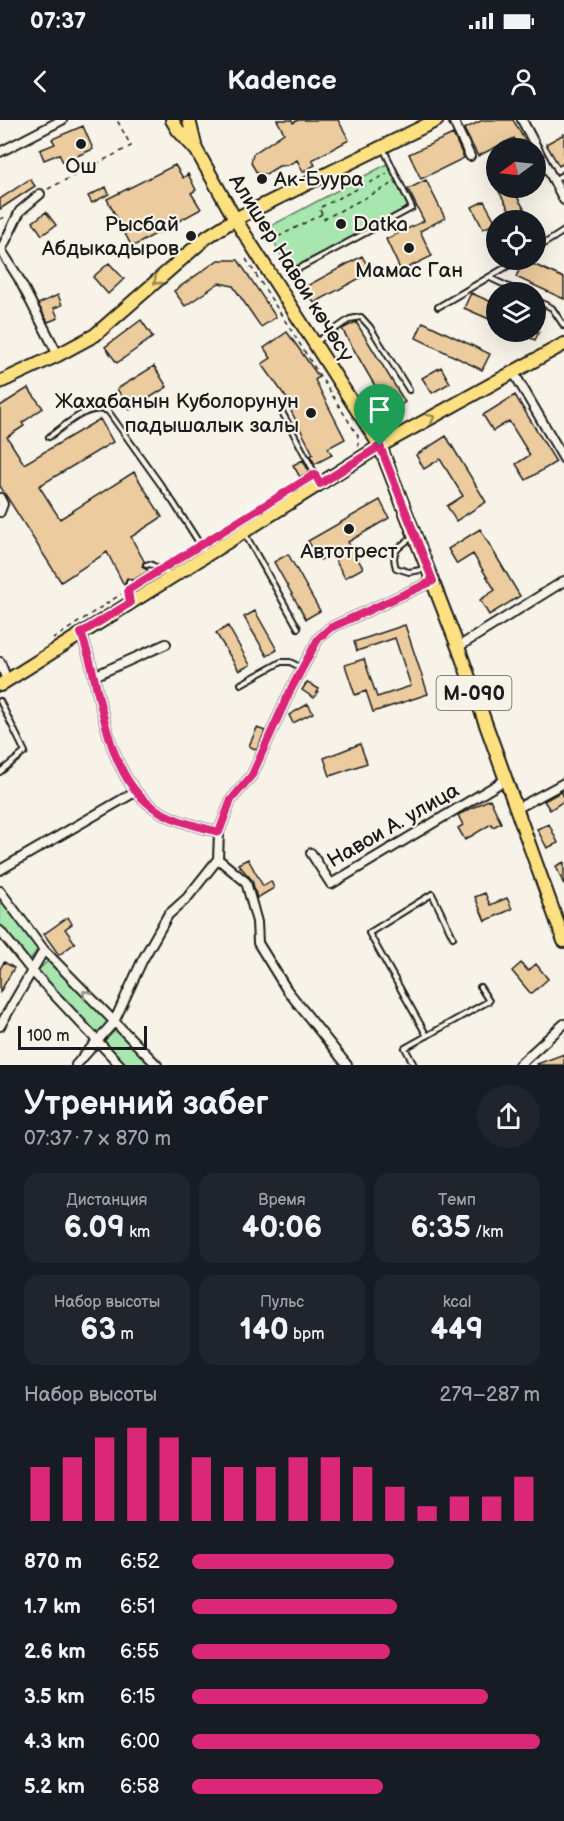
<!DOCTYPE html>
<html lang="ru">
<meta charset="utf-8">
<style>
body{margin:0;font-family:"Balsamiq Sans",sans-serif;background:#20242c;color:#f1f3f6;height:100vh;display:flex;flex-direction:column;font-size:22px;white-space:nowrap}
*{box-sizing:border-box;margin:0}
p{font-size:20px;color:#9ea1a6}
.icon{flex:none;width:33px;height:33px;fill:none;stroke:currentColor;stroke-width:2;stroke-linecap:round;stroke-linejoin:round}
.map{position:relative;height:945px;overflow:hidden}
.details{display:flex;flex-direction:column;background:#171b24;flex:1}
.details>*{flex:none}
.needle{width:39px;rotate:255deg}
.controls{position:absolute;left:486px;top:18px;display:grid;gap:12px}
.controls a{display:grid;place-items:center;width:60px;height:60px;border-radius:50%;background:#171b24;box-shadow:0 6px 24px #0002;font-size:30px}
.scale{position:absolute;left:18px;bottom:15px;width:129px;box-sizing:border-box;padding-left:6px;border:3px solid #1c1c1c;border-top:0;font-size:16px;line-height:21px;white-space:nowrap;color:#1c1c1c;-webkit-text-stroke:4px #f7f3e8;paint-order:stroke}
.pin{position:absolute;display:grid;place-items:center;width:51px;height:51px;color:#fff;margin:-62px -26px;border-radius:50% 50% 50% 0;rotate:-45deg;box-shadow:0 0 6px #0007}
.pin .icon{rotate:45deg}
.round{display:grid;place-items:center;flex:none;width:63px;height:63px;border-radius:32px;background:#20242c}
.headline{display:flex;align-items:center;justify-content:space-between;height:102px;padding:0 24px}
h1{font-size:33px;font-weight:700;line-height:45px}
.stats{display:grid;grid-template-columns:repeat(3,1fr);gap:9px;height:102px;padding:6px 24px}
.stats div{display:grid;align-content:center;border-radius:15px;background:#20242c;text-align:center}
.stats b{font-size:30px;font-weight:700}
.stats small{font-size:16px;font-weight:400}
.stats p{font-size:16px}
.chart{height:168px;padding:12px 24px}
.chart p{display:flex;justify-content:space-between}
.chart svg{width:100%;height:108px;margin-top:6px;stroke:#db2777;stroke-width:6}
ul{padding:0 24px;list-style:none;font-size:20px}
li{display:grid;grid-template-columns:96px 72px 1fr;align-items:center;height:45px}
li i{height:15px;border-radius:8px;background:#db2777}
.status{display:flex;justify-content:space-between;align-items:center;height:42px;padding:0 30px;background:#171b24;direction:ltr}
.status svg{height:16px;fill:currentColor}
header{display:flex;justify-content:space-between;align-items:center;height:78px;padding:0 24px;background:#171b24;font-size:27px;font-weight:700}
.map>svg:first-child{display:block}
</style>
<div class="status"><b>07:37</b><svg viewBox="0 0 49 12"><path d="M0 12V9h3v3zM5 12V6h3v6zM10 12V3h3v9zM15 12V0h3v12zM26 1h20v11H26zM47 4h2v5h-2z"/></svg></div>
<header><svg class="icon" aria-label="back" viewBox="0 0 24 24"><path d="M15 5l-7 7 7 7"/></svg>Kadence<svg class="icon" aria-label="person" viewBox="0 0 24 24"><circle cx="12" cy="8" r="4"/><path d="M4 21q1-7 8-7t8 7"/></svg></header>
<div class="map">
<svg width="564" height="945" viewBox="0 0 564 945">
<rect width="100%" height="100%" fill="#f7f3e8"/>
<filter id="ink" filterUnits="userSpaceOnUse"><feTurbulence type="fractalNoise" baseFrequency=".0167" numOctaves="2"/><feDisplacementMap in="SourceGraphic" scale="12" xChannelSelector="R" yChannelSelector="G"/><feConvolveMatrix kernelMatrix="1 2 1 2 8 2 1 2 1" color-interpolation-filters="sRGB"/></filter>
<g filter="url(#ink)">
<path fill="#a7e6ae" stroke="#628165" stroke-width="1.5" d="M387,44L410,86L289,150L267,108Z
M0,776L39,827L30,841L0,804Z
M49,840L109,902L96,915L37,851Z
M116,910L151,945H127L104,921Z"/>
<path fill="#eccc9e" stroke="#1c1c1c" stroke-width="1.5" d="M277,0H292L293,3L298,0H338L349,20L312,40L315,45L303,52L297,40L288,45L279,46L266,54L257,53L251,43L253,34L284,13Z
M483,0H513L529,28H519L514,18L478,36L464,9Z
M83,6L93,29L63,42L59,34L44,40L40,30L55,24L52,19Z
M453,14L464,38L421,59L409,34Z
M564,14V43L559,46L546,24Z
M175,45L183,58L188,54L196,70L191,73L201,89L132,127L107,79Z
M30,59L35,66L0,89V79Z
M426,60L445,98L420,111L432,136L401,151L386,119L424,101L408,69Z
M106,67L109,74L92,83L88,76Z
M497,68H512L526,92L514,98Z
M484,81L496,103L483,109L472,87Z
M46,92L56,105L42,115L33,102Z
M362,136L371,152L314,183L305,167Z
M218,140H238L276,197L261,207L233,166L219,163L185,186L174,171Z
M524,140L564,158V179L516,157Z
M109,143L124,159L108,174L93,157Z
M471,173L496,184V202L464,188Z
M58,175L62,185L54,188L58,198L48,202L38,184Z
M141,200L153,217L117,243L105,227Z
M356,202L405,282L390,292L342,209Z
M423,202L490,234L482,250L416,218Z
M287,212L319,257L315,260L345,319L328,328L332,335L315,344L310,336L313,334L288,285L290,283L262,244L271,238L264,228Z
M517,212H539L535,220Z
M154,246L167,267L130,290L117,269Z
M441,247L450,263L432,273L422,258Z
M28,268L43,288L22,303L24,306L7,317L24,344L100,299L113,322L39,366L60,399L134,352L162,397L131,417L144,441L142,447L149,451L133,460L127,458L124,465L107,432L61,462L0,366V286Z
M515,275L556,342L526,360L516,344L530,335L509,301L493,311L483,295Z
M446,316L486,382L456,401L447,386L463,376L440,339L424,349L416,335Z
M303,340L309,352L300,357L293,345Z
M380,380L389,398L348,422L363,448L345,458L332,434L320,440L308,421Z
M480,409L520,476L489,495L480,480L495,470L473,434L457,444L448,429Z
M288,434L320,491L306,499L274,442Z
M255,491L277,530L267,536L244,497Z
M405,505L428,574L373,592L366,571L355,575L345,545L364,539L377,577L411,566L395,518L357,531L354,522Z
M228,506L250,545L239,551L216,513Z
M307,562L319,569L314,578L302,570Z
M308,584L313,593L293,603L289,595Z
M257,608L265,611L257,630L249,626Z
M360,624L367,643L330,656L324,638Z
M562,671L564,681L550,690L544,681Z
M490,679L501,703L493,707L491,704L465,720L458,708L463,705L458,695Z
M549,704L558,723L547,728L537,709Z
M248,739L263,766L271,761L274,768L257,778L252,760L238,744Z
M564,742V765L556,746Z
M485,773L490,785L507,778L512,789L485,801L475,777Z
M68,797L72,804L65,809L75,823L59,835L44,814Z
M4,842L14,848L0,872V849Z
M521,843L528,851L536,844L548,859L531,874L512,851Z
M564,934V945H538L537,944Z"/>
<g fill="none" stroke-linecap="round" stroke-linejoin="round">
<defs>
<path id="lane" d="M554,60L564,54
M536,129L564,111
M298,149L412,88L384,30
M490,158L520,172
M536,180L552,188L564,206
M438,187L518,140
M316,222L350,199L361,197L370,207L409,270
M282,292L319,361
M49,317C65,306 87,283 108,291L173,382L205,432
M245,414L298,508
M412,417C399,428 390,430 396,448L409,452L426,449
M146,445L150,444L172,455
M129,479V462
M241,564L281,542H290L302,548
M0,581L25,632L0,652
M427,916L369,813L432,774L453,817
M414,945L405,928L489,881L480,867"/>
<path id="street" d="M453,0L470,36
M522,0L564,80
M0,32L62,0
M40,74L20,91L1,130L18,157L58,235
M514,253L564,339
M0,378L3,384L0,392
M81,513C86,527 91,542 94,557C104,599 114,658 150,685C169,700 196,706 219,712
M458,527L564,461
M0,542L7,560
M94,556L166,524
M516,689L564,663
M311,733L331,764L505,660
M218,739L246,762L257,802L258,823L287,870L347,945
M0,750L135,672
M0,771L44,830L157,945
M0,811L32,851L120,945
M0,906L44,830
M76,945L114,902L142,841L168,795L187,778L218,739L219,712L231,680L252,655L290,571L318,519L330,508L433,461
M519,945L564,904"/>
<path id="primary" d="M172,0L178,10L197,31L235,99L380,326L458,527L564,821
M189,0L196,29
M0,262L58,235L95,215L207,117L235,99L437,0
M0,565L380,326L564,224"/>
</defs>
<use href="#lane" stroke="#1c1c1c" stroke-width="8"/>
<use href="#street" stroke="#1c1c1c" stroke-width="12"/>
<use href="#primary" stroke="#1c1c1c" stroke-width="16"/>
<path stroke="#1c1c1c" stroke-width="1.5" stroke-dasharray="4.5 4.5" stroke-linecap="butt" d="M48,69L131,26L117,0
M322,94L319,88L387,54
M0,99L8,96
M266,114L269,108
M270,121L322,94L324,99L392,64
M246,139L358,316V328
M207,420L280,376
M166,446L195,427
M136,465L154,453
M53,519L121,474"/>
<use href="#lane" stroke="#f7f3e8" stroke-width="4"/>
<use href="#street" stroke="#f7f3e8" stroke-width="8"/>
<use href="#primary" stroke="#fde080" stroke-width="12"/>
</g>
<defs><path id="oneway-chevron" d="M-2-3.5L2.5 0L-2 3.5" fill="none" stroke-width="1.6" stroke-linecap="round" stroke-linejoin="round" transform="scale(1.5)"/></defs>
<g stroke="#988853">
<use href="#oneway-chevron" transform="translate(157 161) rotate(139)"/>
<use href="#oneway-chevron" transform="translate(431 298) rotate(-29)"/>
</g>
<use stroke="#94928c" href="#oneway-chevron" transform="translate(86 874) rotate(-134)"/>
</g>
<g fill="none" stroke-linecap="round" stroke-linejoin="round" filter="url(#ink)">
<defs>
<path id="route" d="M380,326L433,461L330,508L318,519L290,571L252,655L231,680L219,712C196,706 169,700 150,685C114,658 104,599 94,557C91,542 86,527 81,513L130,483L128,470L315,354L320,364Z"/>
</defs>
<use href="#route" stroke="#fff" stroke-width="12"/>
<use href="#route" stroke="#db2777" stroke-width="8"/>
</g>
<g fill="#1c1c1c" stroke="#f7f3e8" stroke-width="2">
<circle cx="81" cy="24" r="6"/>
<circle cx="262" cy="59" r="6"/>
<circle cx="341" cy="104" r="6"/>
<circle cx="191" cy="116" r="6"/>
<circle cx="409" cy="128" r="6"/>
<circle cx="311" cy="293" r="6"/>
<circle cx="349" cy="409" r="6"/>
</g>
<g text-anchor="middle" stroke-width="4.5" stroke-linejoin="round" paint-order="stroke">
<rect fill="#f7f3e8" stroke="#5e5c59" stroke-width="1.5" x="436.5" y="556" width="75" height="34" rx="4.5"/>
<g font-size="20" font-weight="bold" fill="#1c1c1c">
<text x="474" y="580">М-090</text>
</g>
<g font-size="21" fill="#1c1c1c" stroke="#f7f3e8">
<text x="81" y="53">Ош</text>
<text x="274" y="66" text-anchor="start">Ак-Буура</text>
<text x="179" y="111" text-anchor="end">Рысбай<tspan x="179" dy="24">Абдыкадыров</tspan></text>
<text x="353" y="111" text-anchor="start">Datka</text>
<text x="409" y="157">Мамас Ган</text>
<text x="299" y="288" text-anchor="end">Жахабанын Куболорунун<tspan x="299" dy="24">падышалык залы</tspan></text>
<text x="349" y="438">Автотрест</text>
</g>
<g font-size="21" fill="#1c1c1c" stroke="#f7f3e8">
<text transform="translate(292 148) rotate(58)" y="7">Алишер Навои көчөсү</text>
<text transform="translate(393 705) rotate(-30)" y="7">Навои А. улица</text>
</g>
</g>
</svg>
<div class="controls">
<a><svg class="needle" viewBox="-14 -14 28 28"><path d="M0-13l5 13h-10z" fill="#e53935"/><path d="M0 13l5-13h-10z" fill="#9ea1a6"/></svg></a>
<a><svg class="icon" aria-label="locate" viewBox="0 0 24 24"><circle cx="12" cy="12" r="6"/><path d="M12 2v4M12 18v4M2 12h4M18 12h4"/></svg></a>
<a><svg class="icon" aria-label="layers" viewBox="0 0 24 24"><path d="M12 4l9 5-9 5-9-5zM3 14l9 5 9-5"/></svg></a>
</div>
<div class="scale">100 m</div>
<div class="pin" style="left:380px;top:326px;background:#1e9e55"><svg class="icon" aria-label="arrive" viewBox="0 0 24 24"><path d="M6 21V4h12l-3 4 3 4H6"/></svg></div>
</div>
<section class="details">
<div class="headline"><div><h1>Утренний забег</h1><p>07:37 · 7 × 870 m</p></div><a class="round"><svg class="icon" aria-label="share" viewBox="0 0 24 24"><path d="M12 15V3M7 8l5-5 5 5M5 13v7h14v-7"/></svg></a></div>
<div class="stats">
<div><p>Дистанция</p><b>6.09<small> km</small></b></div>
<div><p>Время</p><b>40:06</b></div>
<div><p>Темп</p><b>6:35<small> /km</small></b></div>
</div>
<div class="stats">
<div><p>Набор высоты</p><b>63<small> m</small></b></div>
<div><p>Пульс</p><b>140<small> bpm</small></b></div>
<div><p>kcal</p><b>449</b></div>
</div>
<div class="chart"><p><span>Набор высоты</span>279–287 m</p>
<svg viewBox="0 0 160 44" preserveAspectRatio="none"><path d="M5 44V22M15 44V18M25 44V10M35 44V6M45 44V10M55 44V18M65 44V22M75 44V22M85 44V18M95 44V18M105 44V22M115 44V30M125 44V38M135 44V34M145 44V34M155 44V26"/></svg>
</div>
<ul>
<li><b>870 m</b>6:52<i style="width:58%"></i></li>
<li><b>1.7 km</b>6:51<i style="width:59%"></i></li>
<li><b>2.6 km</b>6:55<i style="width:57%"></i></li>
<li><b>3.5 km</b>6:15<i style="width:85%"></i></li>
<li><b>4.3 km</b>6:00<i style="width:100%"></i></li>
<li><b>5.2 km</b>6:58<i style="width:55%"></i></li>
</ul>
</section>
